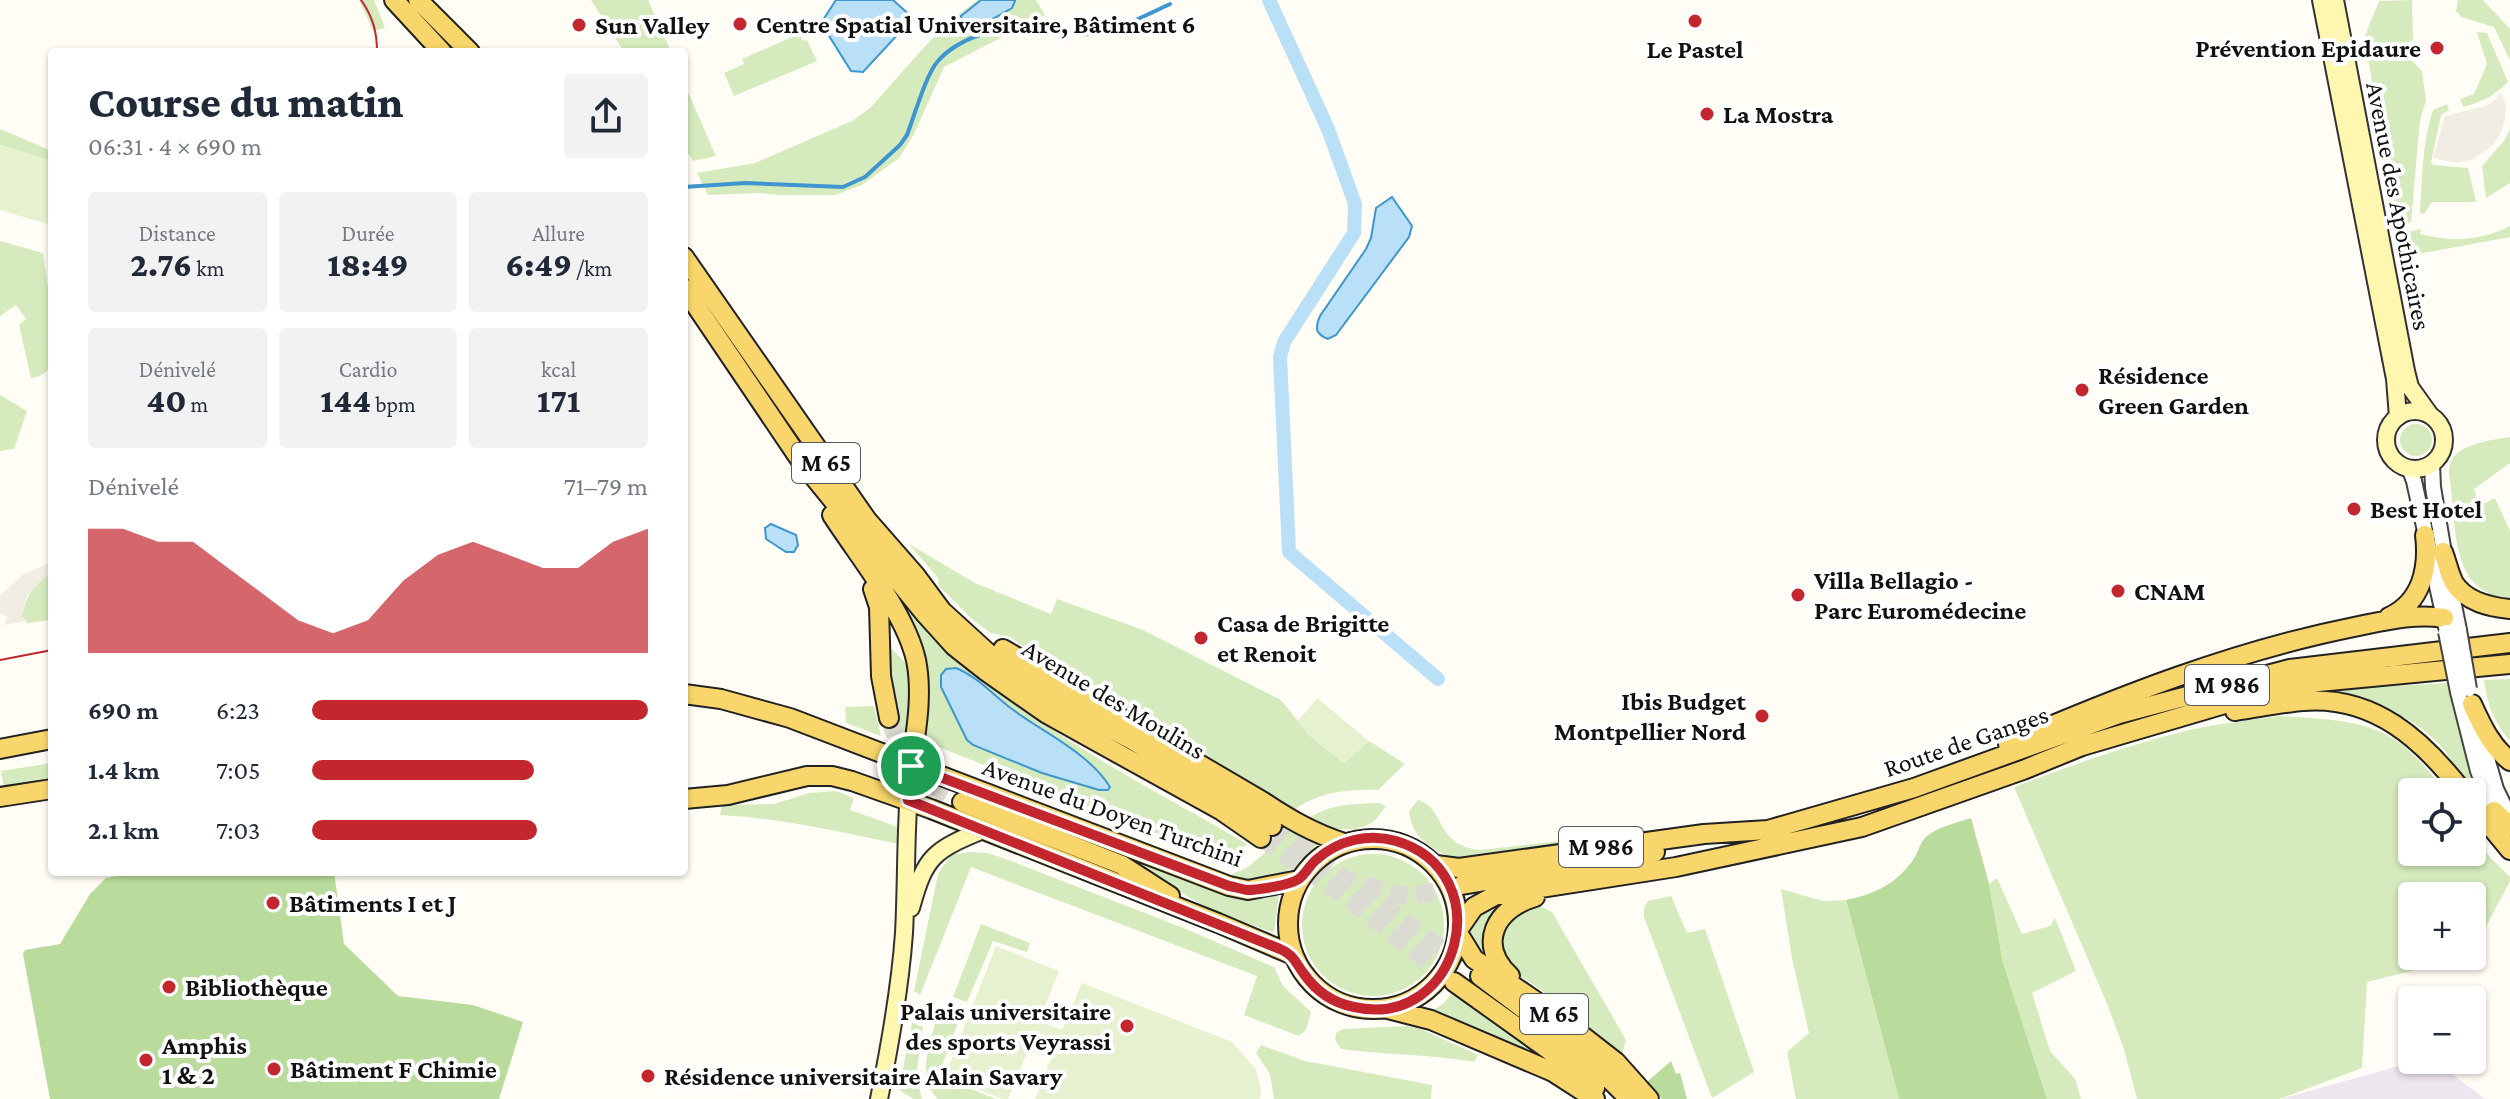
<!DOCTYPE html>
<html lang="fr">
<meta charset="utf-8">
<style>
body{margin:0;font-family:"Crimson Pro",serif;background:#f2f2f3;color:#1f2937;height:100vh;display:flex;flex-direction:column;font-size:30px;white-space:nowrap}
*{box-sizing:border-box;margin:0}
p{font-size:26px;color:#747a83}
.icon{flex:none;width:44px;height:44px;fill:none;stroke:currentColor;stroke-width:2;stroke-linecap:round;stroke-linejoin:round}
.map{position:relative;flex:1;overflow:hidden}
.details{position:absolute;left:48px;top:48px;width:640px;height:828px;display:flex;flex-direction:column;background:#fff;border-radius:8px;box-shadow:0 2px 6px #0004}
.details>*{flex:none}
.buttons{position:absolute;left:2398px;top:778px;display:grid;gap:16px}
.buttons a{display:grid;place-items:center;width:88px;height:88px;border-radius:8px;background:#fff;box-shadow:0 2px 6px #0004;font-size:40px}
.pin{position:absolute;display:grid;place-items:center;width:68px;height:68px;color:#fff;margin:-34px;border:4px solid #fff;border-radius:50%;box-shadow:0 2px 8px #0007}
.round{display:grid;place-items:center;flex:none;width:84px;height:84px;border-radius:8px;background:#f2f2f3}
.summary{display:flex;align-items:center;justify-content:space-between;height:136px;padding:0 40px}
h1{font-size:44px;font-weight:800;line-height:60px}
.figures{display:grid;grid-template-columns:repeat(3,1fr);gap:12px;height:136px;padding:8px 40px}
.figures div{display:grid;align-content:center;border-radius:8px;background:#f2f2f3;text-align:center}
.figures b{font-size:34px;font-weight:800}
.figures small{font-size:22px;font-weight:400}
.figures p{font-size:22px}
.chart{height:224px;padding:16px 40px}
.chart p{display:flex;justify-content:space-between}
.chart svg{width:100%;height:144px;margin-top:8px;fill:#c4262e;opacity:.7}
ul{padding:0 40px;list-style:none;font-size:26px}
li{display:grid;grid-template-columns:128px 96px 1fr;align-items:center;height:60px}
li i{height:20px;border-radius:10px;background:#c4262e}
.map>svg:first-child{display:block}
</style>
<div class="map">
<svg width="2510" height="1099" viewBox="0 0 2510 1099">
<rect width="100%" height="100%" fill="#fffdf5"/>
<path fill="#eee6ef" d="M2420,1060H2446L2448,1071L2485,1099H2281Z"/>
<path fill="#d5ebbd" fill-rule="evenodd" d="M359,0H374L385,28L373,31Z
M591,0H648L671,52H624Z
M978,0H1036L1045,15L944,67L914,134L899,158L862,185L835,195H780L760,193L708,195L697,173L755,163L854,120L870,108L928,43L955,17Z
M2414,0L2412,1L2413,40L2408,43L2404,53L2422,71L2426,101L2420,119L2411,222L2394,230L2365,36L2379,1Z
M2458,0H2483L2510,29V60L2494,27L2461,17L2456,11Z
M2477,32L2487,33L2508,82C2494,96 2482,102 2463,107L2460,99L2474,94L2487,64Z
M799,34L803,41L807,40L817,61L734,96L724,73L744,64L742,59Z
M684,83L716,156L693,161L684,147Z
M2447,104L2449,110L2441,115L2431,162L2434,165L2468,168L2476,202H2432L2424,214L2420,213C2422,179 2422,143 2433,110Z
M0,129L52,151V161L0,145Z
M2510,129V183L2486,198L2482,166L2504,141Z
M2510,226V237L2402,257L2399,234L2421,229L2420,234C2451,242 2482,241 2510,226Z
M0,241L43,253C46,278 58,341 51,363C48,373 40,377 31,378L19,325L26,319L16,305L0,316Z
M0,395L27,411L14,449L0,451Z
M2400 440a16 16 0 1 1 32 0a16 16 0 1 1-32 0Z
M2510,437V463L2474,489L2479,506L2495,498L2510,531V598C2447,595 2457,518 2449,474C2449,469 2449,465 2451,461C2461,443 2492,440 2510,437Z
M909,544L975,583L1051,614L1057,599L1143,630L1281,700L1311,737L1344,763L1369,741L1405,764L1378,790C1349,789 1318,792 1294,810L1182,740L1054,668L1010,637L991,633L973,620L938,585L939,579Z
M52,573V620L27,623L22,616C26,596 34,583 52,573Z
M906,607C934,634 961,661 992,686C1070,748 1161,794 1247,844L1229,862L926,742C932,683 929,664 902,610ZM971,674L1011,708L1076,753L1099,790L1042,773L973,745L967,740L956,719Z
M892,649L912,670L909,734L897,729L888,654Z
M2510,679V741C2494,723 2487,704 2484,680Z
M2449,683L2472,787C2457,774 2451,756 2437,742C2399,705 2360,700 2310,691Z
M874,706L881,736L846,723L845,707Z
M2279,716C2317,719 2360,718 2394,739C2414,752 2431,774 2446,792H2412V852H2472V830L2488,855L2510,877V881L2472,953V896H2412V956H2470L2367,982L2362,1068L2279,1099H2137L2124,1049L2108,1006L2014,787C2075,764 2136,742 2199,728C2225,723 2252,720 2279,716Z
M52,763V785L5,794L1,771Z
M836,791L854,798L850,810L901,828L899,844C840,832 780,818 720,815L722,805L774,804L809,793Z
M1418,800C1446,808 1434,845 1480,850L1702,825L1722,826L1462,860C1436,854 1411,839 1409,811Z
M1379,803L1386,806C1382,811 1378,818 1373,822C1354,835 1326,829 1308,819C1328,804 1354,804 1379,803Z
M1020,818L1133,855L1251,898L1279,894L1274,933L1224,915L1197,902L1119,855Z
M1293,829L1318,844C1289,871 1274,889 1232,879V874L1248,867Z
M969,852L988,853L1011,861L1186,929L1274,967L1283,986L1311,1012L1306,1030L1299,1036L1244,1015L1257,976L971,867L920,995L914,991L938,874L951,855Z
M1302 925a71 71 0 1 1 142 0a71 71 0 1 1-142 0Z
M1997,878L2022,934L2050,926L2055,918L2076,971L2032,993L2050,1051L2075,1079L2081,1099H2047L2003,963L1989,884Z
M1781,889L1823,901L1846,900L1899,1099H1796L1787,1052L1809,1033L1792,958Z
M1671,896L1687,933L1705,929L1754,1072L1712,1098L1644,917V908L1648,901Z
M1510,900L1493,964C1454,933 1470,914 1510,900Z
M1536,904L1552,912L1626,1040L1621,1059L1544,992L1512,970L1502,950L1501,935L1508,922L1521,910Z
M981,924L1030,943L1027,952L993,941L967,1002L953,997Z
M1452,993L1580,1081L1426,1014L1443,1004Z
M940,1009L960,1017L938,1076L996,1099H938C914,1078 932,1035 940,1009Z
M912,1023L923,1027L916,1077L922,1099H914L899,1090Z
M1408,1026L1423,1030L1478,1055L1474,1062C1431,1054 1386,1055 1341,1049L1335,1040L1336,1033L1343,1029Z
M1261,1045L1305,1061L1432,1085L1431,1099H1274L1270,1074L1256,1053Z"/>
<path fill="#b9dc9c" d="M1971,818L1989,884L2003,963L2047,1099H1899L1846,900C1876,894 1898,883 1915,857C1918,852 1920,844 1924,839C1934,828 1956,823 1971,818Z
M138,872H334L344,944L398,996L473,1005L523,1022L499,1099H50L23,954L25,950L60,944L90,894L106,878Z
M1671,1061L1676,1074L1680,1073L1687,1099H1662L1647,1082Z"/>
<path fill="#e6f2cf" d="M0,145L52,161L51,225L0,210Z
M1317,698L1369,741L1344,763L1311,737L1298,721Z
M996,946L1059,971L1039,1021L1062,1030L1082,983L1232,1042L1256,1069L1261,1091L1260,1099H1035L1051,1059L1028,1050L1008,1099H1002L945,1076Z"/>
<path fill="#f1ede2" d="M2501,93L2506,105L2505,120L2501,132L2493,145L2472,160L2456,163L2433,158L2445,116L2489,105Z
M52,562V573L40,581L26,598L22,616L25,621L4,625L8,617L0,614V595L24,574Z"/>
<path fill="#b9e0f7" stroke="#3f96cf" stroke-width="2" d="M836,0H893L913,18L863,72L851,71L821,23Z
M981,0H1015V1L1012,8C998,16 977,31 962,22L961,16Z
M1392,197L1412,226L1409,237L1336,335L1328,339C1315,334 1315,328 1320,316L1366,249L1371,238L1376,208Z
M771,524L796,535L798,545L794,552H786L766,539L765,528Z
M956,668C978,677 993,695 1012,709C1044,733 1089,753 1110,787L1108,790H1099L1042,773L973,745L967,740L941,687V675L946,669Z"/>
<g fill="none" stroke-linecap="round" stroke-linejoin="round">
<path stroke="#3f96cf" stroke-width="4" d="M684,187L745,183L843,187L865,177L900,145L907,135C914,117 926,74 938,61C957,39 999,25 1028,27C1048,28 1069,36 1089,34C1117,31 1144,16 1170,4"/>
<path stroke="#b9e0f7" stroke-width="14" d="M1269,0L1328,129L1355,204L1354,233L1284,342L1280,357L1289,552L1438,679"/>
<path stroke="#dbdad3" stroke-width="18" stroke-dasharray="18 9" stroke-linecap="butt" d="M889,718C903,762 919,782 962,802
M1272,826L1467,967
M1261,838L1353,902L1454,982
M1364,884C1405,902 1421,895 1462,885"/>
<defs>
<path id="tertiary" d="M2432,464L2433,487L2445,559
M2409,468L2414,481L2446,627
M2449,580L2459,630
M2458,692L2478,771L2497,821
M2477,724L2496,789L2510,818"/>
<path id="secondary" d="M2321,0L2395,379L2398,417
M2335,0L2406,371L2410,387L2430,415
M2386 440a29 29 0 1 1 58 0a29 29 0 1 1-58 0Z
M911,908C925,856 934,850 983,830
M879,1099C890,1045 900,989 904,933C907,877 905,821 911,766"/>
<path id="primary" d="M394,0L442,52
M418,0L470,52
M684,257L867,520L916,576L942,611L988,653L1067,706L1134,741L1272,826
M684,288L801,461L926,615L954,646L987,672L1047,714L1222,811L1261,838
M832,515C859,557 905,612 916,660C923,694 916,732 911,766
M2443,552C2447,562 2449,574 2454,583C2466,602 2490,607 2510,609
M873,589L879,607L881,676L889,718
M2389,617C2422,602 2429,568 2425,535
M1003,649L1262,801C1289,819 1313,833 1344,843
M684,694L721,699L790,718L1229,886L1248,890L1299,880
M2472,704C2482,726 2491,746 2510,761
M2235,711C2257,708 2280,703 2303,701C2374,695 2423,740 2463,792
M2008,744C2120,696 2234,651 2354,627C2384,621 2414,613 2444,618
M0,749L52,739
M0,797L52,789
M684,799L728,795L807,776H832L852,781L931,809L1218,923L1293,955
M962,802L1122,865L1170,896
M2472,804L2510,850
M2494,811L2510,826
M1288 924a85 85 0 1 1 170 0a85 85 0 1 1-170 0Z
M1436,865L1459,868L1704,834L1768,830L1914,788L2119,714L2290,669L2510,643
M1462,885L1655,852
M1458,930L1474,907L1496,895L1676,867L1862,827L2023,770L2082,746L2245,698L2308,683L2510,664
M1458,933L1474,959L1553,1013L1616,1062L1649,1099
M1480,976C1531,1015 1585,1052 1629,1099
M1510,976C1476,944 1496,908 1535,897
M1454,982L1549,1050L1595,1088
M1388,1009L1431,1020L1553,1072L1595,1099"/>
</defs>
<use href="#tertiary" stroke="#444" stroke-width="18"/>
<use href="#secondary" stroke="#333" stroke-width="20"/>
<use href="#primary" stroke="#222" stroke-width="22"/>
<use href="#tertiary" stroke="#fff" stroke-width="14"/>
<use href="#secondary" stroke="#fff6b0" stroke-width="16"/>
<use href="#primary" stroke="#f9d66b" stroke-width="18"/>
<path stroke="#c4262e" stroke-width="2" d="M361,0C373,17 377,32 377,52
M0,660L52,650"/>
<defs>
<path id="tertiary-bridge" d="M2459,630L2469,689
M2446,632L2458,692"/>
</defs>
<use href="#tertiary-bridge" stroke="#444" stroke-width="18" stroke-linecap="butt"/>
<use href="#tertiary-bridge" stroke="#fff" stroke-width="14"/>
</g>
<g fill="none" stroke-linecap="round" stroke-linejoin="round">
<defs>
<path id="route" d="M911,766L1229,886C1235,887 1241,889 1247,890C1257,890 1293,885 1300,878C1306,873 1310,865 1316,860C1338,840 1369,833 1396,841C1501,872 1460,1031 1354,1007C1333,1003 1316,991 1304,974C1295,962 1294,955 1280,949L908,800Z"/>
</defs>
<use href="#route" stroke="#fff" stroke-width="16"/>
<use href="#route" stroke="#c4262e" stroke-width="10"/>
</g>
<g fill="#c4262e" stroke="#fff" stroke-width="3">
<circle cx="1695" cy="21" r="8"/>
<circle cx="740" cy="24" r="8"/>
<circle cx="579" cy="25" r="8"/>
<circle cx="2437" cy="48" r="8"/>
<circle cx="1707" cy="114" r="8"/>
<circle cx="2082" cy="390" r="8"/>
<circle cx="2354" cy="509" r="8"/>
<circle cx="2118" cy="591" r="8"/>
<circle cx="1798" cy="595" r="8"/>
<circle cx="1201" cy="638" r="8"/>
<circle cx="1762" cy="716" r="8"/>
<circle cx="273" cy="903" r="8"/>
<circle cx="169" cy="987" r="8"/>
<circle cx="1127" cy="1026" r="8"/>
<circle cx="146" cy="1060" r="8"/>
<circle cx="274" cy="1069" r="8"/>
<circle cx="648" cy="1076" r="8"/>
</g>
<g text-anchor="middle" stroke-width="8" stroke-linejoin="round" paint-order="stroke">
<g fill="#fff" stroke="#585858" stroke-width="2">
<rect x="792" y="443" width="68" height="40" rx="6"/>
<rect x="2185" y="665" width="84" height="40" rx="6"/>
<rect x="1559" y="827" width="84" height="40" rx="6"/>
<rect x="1520" y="994" width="68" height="40" rx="6"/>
</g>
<g font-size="24" font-weight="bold" fill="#111">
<text x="826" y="471">M 65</text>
<text x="2227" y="693">M 986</text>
<text x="1601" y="855">M 986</text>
<text x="1554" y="1022">M 65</text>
</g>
<g font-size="26" font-weight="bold" fill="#111" stroke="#fff" text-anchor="start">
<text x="756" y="33">Centre Spatial Universitaire, Bâtiment 6</text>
<text x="595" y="34">Sun Valley</text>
<text x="2421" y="57" text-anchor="end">Prévention Epidaure</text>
<text x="1695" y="58" text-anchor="middle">Le Pastel</text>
<text x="1723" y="123">La Mostra</text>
<text x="2098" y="384">Résidence<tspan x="2098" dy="30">Green Garden</tspan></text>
<text x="2370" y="518">Best Hotel</text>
<text x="1814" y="589">Villa Bellagio -<tspan x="1814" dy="30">Parc Euromédecine</tspan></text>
<text x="2134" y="600">CNAM</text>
<text x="1217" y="632">Casa de Brigitte<tspan x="1217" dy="30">et Renoit</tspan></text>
<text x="1746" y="710" text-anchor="end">Ibis Budget<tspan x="1746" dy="30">Montpellier Nord</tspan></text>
<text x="289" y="912">Bâtiments I et J</text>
<text x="185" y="996">Bibliothèque</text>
<text x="1111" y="1020" text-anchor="end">Palais universitaire<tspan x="1111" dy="30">des sports Veyrassi</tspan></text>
<text x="162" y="1054">Amphis<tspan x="162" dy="30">1 &amp; 2</tspan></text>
<text x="290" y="1078">Bâtiment F Chimie</text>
<text x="664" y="1085">Résidence universitaire Alain Savary</text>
</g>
<g font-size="26" fill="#111" stroke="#fff">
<text transform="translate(2399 206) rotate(79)" y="9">Avenue des Apothicaires</text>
<text transform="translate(1114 699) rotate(31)" y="9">Avenue des Moulins</text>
<text transform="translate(1966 741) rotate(-19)" y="9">Route de Ganges</text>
<text transform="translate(1113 812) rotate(20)" y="9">Avenue du Doyen Turchini</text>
</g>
</g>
</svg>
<div class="buttons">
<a><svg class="icon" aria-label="locate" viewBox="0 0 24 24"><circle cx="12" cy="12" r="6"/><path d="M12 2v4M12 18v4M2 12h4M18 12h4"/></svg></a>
<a>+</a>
<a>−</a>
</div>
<div class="pin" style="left:911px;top:766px;background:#1e9e55"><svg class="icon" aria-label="arrive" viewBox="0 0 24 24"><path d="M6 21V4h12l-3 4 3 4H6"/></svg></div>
<section class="details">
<div class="summary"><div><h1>Course du matin</h1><p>06:31 · 4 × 690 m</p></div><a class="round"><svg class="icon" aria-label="share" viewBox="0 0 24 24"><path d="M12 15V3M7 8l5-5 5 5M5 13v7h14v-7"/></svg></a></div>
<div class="figures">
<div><p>Distance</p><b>2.76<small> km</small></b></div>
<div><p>Durée</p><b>18:49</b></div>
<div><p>Allure</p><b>6:49<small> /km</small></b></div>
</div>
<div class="figures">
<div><p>Dénivelé</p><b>40<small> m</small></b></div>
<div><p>Cardio</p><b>144<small> bpm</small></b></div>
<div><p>kcal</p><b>171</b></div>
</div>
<div class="chart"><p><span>Dénivelé</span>71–79 m</p>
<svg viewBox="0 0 160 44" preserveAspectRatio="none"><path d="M0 44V6L10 6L20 10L30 10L40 18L50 26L60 34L70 38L80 34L90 22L100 14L110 10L120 14L130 18L140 18L150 10L160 6V44z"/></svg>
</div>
<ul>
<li><b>690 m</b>6:23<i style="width:100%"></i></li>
<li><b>1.4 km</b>7:05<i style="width:66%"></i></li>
<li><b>2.1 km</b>7:03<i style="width:67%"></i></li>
</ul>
</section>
</div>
